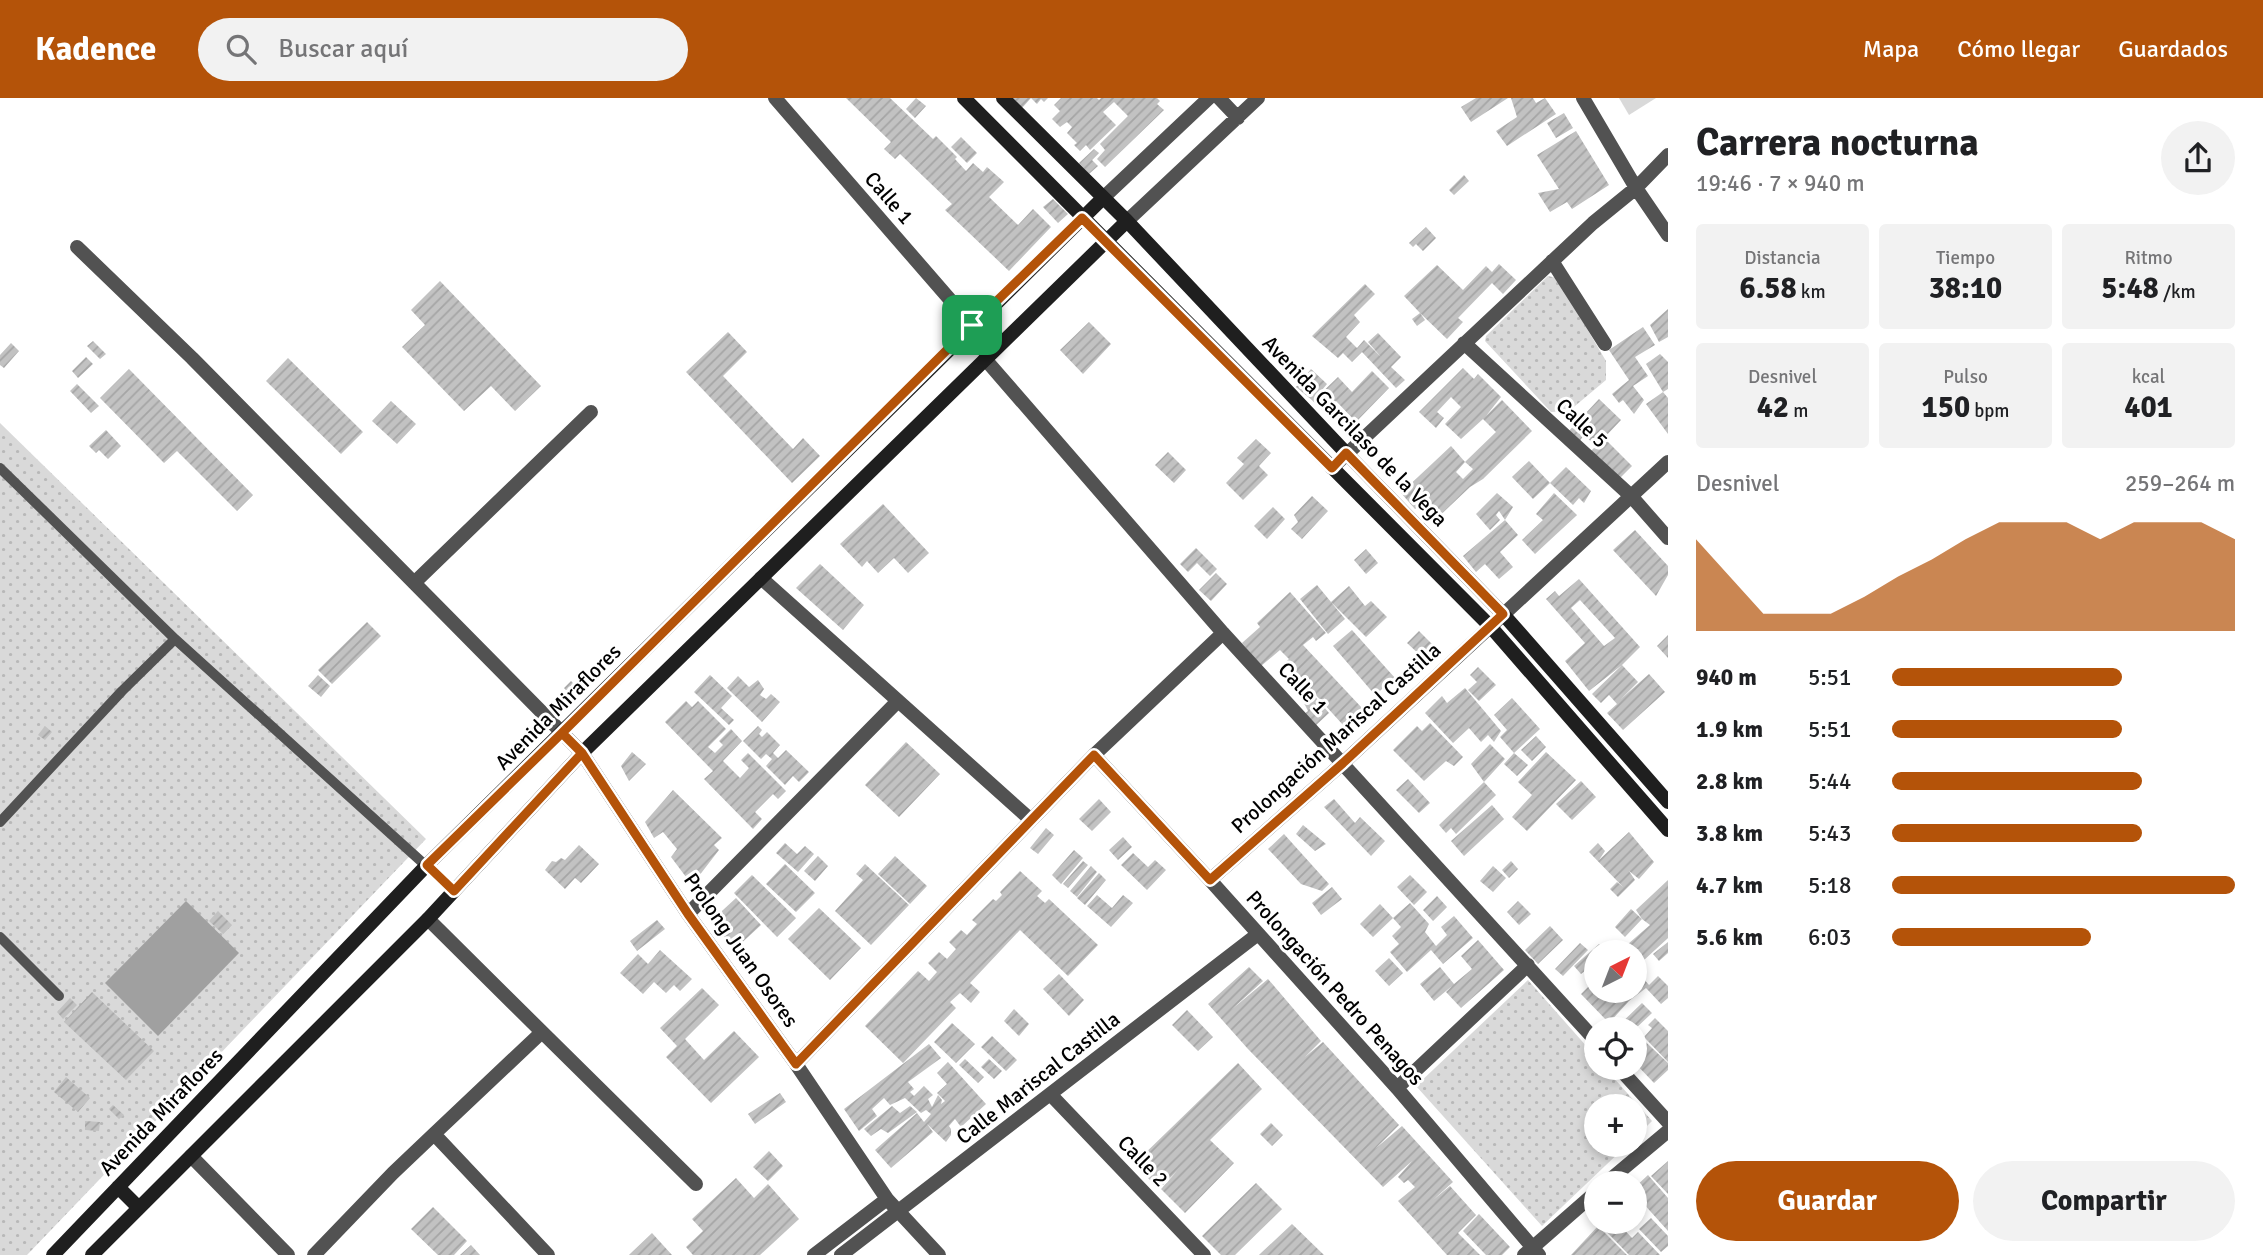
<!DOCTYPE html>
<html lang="es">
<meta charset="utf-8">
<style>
body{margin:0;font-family:Signika,sans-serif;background:#f2f2f2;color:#202124;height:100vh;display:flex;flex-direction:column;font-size:26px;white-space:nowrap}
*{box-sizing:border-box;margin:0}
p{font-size:23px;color:#757577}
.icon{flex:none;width:38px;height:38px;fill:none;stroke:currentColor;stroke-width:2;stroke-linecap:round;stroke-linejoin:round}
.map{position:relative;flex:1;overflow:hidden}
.sheet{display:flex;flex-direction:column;background:#fff;width:595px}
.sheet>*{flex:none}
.needle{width:46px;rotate:42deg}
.tools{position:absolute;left:1584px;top:842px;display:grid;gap:14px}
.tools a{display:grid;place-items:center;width:63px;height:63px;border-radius:50%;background:#fff;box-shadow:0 4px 10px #0003;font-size:35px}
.pin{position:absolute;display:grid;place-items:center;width:60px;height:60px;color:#fff;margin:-30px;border-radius:14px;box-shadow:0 4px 10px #0006}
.round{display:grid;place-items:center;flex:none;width:74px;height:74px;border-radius:37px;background:#f2f2f2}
.overview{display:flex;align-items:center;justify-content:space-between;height:119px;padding:0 28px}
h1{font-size:38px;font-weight:700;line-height:52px}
.stats{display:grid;grid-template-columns:repeat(3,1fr);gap:10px;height:119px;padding:7px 28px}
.stats div{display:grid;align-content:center;border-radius:7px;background:#f2f2f2;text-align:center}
.stats b{font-size:30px;font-weight:700}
.stats small{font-size:19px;font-weight:400}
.stats p{font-size:19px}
.chart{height:196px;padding:14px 28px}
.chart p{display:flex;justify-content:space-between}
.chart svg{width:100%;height:126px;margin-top:7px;fill:#b45309;opacity:.7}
.action{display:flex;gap:14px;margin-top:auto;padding:14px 28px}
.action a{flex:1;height:80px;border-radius:42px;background:#b45309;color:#fff;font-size:28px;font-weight:700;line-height:80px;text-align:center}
.action a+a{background:#f2f2f2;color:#202124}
ul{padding:0 28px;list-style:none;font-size:23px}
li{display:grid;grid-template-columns:112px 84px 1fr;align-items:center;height:52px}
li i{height:18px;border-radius:9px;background:#b45309}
header{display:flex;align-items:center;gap:42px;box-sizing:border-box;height:98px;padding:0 35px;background:#b45309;color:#fff}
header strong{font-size:33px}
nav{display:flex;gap:38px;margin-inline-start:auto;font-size:24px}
.search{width:490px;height:63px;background:#f2f2f2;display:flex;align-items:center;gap:18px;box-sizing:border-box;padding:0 24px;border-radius:38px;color:#757577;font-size:26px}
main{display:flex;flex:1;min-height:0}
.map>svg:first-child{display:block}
</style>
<header>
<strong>Kadence</strong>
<div class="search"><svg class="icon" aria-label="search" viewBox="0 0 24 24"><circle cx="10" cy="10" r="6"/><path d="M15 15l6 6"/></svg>Buscar aquí</div>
<nav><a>Mapa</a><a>Cómo llegar</a><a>Guardados</a></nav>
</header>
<main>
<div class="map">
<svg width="1668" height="1157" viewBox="0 0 1668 1157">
<defs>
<pattern id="park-dots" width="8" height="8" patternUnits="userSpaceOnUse" patternTransform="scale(1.75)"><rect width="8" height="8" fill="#d9d9d9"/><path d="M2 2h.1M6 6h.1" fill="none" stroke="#b8b8b8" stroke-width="1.8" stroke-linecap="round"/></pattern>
<pattern id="building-hatch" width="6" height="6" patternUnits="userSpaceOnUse" patternTransform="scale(1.75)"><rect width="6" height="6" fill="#c2c2c2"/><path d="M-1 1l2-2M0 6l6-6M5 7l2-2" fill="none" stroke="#a5a5a5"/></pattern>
</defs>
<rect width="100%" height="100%" fill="#fff"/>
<path fill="#d9d9d9" d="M1619,0H1656L1629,17Z"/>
<path fill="url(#park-dots)" d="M1548,178L1557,180L1606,263V282L1569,313L1551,314L1485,243L1486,238Z
M0,325L426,741L27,1157H0Z
M1528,882L1596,959V970H1605L1652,1023L1635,1040L1634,1008H1596V1046L1627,1047L1542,1128L1416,988Z"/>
<path fill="#a0a0a0" d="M186,803L239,855L158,938L105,885Z"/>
<path fill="url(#building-hatch)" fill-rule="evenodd" d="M846,0H890L933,41L936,38L957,59L955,61L966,73L973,65L983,74L987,69L1004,84L989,99L1018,127L1033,111L1051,129L1009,173L945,112L952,106L900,56L895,61L884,51L891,44Z
M916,0L926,8L915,20L906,11Z
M1012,0H1048L1044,4L1041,1L1037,6L1031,0L1022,10Z
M1061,0H1097L1099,2L1101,0H1157L1160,3L1157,6L1164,12L1105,69L1097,61L1105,52L1100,46L1128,18L1114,4L1103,14L1116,27L1090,52L1086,47L1080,53L1074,47L1077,45L1067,35L1072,29L1067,24L1060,29L1052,21L1060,13L1054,7Z
M1476,0H1508L1471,24L1461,9Z
M1511,0H1533L1536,5L1545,0L1556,16L1507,48L1496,33L1517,19Z
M1564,15L1573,30L1556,40L1547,25Z
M1576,33L1609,87L1572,111L1567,104L1550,114L1538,95L1559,91L1537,57Z
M961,39L977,55L967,65L951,49Z
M1094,51L1099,55L1092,62L1098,68L1089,76L1079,65Z
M1464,77L1469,83L1454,97L1449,92Z
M1053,101L1068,116L1058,125L1043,109Z
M1426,129L1436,140L1423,153L1416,146L1413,149L1409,145Z
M1499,166L1516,182L1503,196L1492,185L1458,220L1463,224L1447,241L1420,215L1425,222L1417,228L1412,221L1420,215L1404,198L1437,167L1463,192L1486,168L1492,174Z
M440,183L541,288L515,313L491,288L464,313L402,249L425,227L411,212Z
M1365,186L1375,196L1354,217L1360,224L1346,239L1357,250L1364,242L1381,259L1368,244L1378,235L1401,259L1391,269L1405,282L1396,290L1362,254L1352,264L1343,255L1338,260L1312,238Z
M1668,211V239L1659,244L1650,227Z
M1089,224L1111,246L1083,276L1060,252Z
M1643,229L1655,247L1635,259L1648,278L1633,288L1644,302L1634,316L1623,302L1619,305L1612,296L1629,282L1609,252Z
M728,234L747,254L723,278L793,351L803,340L820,358L792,385L686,274Z
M93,243L106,256L100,261L87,248Z
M11,245L19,253L4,270L0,267V257Z
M1660,256L1668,264V291L1663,294L1646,266Z
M86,259L93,266L78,280L72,273Z
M288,260L363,334L341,356L266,283Z
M1463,270L1474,281L1478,276L1501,299L1486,318L1502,302L1532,333L1483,381L1470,389L1432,425L1426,418L1432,412L1424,402L1415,411L1401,395L1451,348L1465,364L1496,334L1483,321L1461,341L1445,326L1461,309L1451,299L1437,314L1444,320L1436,330L1419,314ZM1465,364L1473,371L1463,381L1456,374Z
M129,271L253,397L237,413L177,353L164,365L100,300Z
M1311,271L1327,286L1313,303L1296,289Z
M1372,273L1389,290L1356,324L1336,303L1324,314L1313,303L1338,279L1352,294Z
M77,286L99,308L91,315L70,293Z
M1663,294L1668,300V336L1646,306Z
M1599,301L1621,322L1604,340L1632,368L1618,382L1589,355L1596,348L1584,337L1579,344L1569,333Z
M391,303L416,326L397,346L372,323Z
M106,332L121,348L108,361L99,352L96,355L89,348Z
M1256,341L1271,355L1259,368L1268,377L1243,402L1226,385L1244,366L1237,360Z
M1168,354L1186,372L1174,385L1155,367Z
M1529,363L1550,385L1533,401L1512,379Z
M1566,369L1591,393L1584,405L1579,400L1573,407L1550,385Z
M1497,395L1513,409L1505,422L1499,413L1496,417L1500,422L1490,432L1476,416Z
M1554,395L1577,417L1535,456L1522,442L1543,422L1536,416Z
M1312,398L1328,413L1302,441L1291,431L1298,424L1294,417Z
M883,406L929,455L908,475L894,460L878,475L867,463L862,469L840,446Z
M1273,409L1285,421L1267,441L1254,428Z
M1505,422L1518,437L1500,454L1513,469L1499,481L1485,466L1476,474L1463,458Z
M1635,432L1668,468V477L1656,498L1613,452Z
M1196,450L1217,471L1210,478L1197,465L1188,474L1180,466Z
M1366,451L1378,465L1366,476L1354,462Z
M820,466L864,507L843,532L796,490Z
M1216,475L1227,486L1211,503L1199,492Z
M1579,481L1640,549L1622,567L1638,584L1621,601L1649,576L1665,594L1623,632L1607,615L1617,606L1609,597L1601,605L1592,596L1622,567L1589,593L1565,563L1585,545L1546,501L1555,493L1559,498ZM1580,502L1615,540L1604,548L1571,510Z
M1317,487L1331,504L1349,488L1365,508L1371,503L1387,519L1366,539L1331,504L1345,521L1328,536L1300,501Z
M1290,494L1326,535L1316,543L1313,539L1303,547L1362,610L1343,627L1286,564L1289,561L1280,552L1261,568L1242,545L1260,529L1257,525Z
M367,524L381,538L332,586L318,572Z
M1352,532L1395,580L1375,597L1333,548Z
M1419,533L1433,547L1422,559L1407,545Z
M1668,537V560L1657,548Z
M1478,569L1496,587L1479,603L1468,592L1477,584L1470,577Z
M318,577L330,588L321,599L308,588Z
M710,577L732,598L721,610L734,622L729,627L694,594Z
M738,578L749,589L758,582L764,591L760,597L766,601L771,596L780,604L762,624L727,590Z
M571,583L579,591L571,598L564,590Z
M1465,590L1501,633L1494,644L1488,637L1481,644L1469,630L1453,645L1425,615L1442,598L1447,605Z
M1313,596L1329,615L1314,629L1303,617L1308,613L1304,605Z
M1512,600L1540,631L1514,655L1500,639L1507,632L1494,617Z
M686,603L692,609L698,603L726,631L708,649L715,655L723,647L719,643L731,631L742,643L723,663L740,680L749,670L741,662L748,655L786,693L778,701L773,696L755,714L762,721L753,731L704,681L713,673L665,624Z
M1430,625L1463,659L1454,668L1446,663L1424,683L1393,652L1417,628L1422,633Z
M45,628L52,634L45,642L38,637Z
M758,628L762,632L759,636L762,639L767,634L780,647L773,655L778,660L786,652L809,674L799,684L793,678L785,687L766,668L772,661L766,656L761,661L743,643Z
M1536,638L1546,649L1532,663L1521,652Z
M906,644L940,676L899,719L865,687Z
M1490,646L1505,661L1484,684L1496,697L1456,736L1451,730L1446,735L1439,727L1484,684L1471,666Z
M632,654L646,666L629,683L621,668Z
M1546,654L1576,682L1527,733L1512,719L1532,697L1518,684Z
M1514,655L1528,667L1517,678L1504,666Z
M1408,681L1430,705L1419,715L1396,692Z
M1581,683L1596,699L1572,722L1556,706Z
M673,692L722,740L714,747L719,752L692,787L671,759L677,751L663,734L654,740L645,724Z
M1099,701L1111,714L1092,733L1079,721Z
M1334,701L1355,725L1360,719L1385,743L1371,758L1324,709Z
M1492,707L1504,721L1464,758L1451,743Z
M1303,727L1326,746L1315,753L1296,736Z
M1046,730L1054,737L1038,756L1030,750Z
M1629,734L1654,764L1639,781L1629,773L1635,782L1618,799L1610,791L1617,784L1623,789L1589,754L1598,745L1605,753L1599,762Z
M1284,736L1329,786L1322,793L1301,786L1268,751Z
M1123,739L1132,749L1118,762L1109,752Z
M785,745L797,756L805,748L814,756L798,774L776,755Z
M579,747L599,766L581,785L575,780L565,791L545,772L552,763L556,764L561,760L565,762Z
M1074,752L1083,760L1061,786L1052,777Z
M1133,755L1148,769L1155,762L1166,772L1147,792L1121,767Z
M818,758L828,768L815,783L804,773Z
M895,758L927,788L910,806L878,776Z
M1083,763L1088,767L1068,790L1063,786Z
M1511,763L1518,771L1509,780L1502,772Z
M785,766L815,795L796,814L766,786Z
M865,766L909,807L871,847L835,813L863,782L856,776Z
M1091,768L1097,774L1077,799L1070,793Z
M1493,768L1506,780L1493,794L1480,783Z
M1020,773L1042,793L1037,798L1045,805L1049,801L1098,847L1068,878L1020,832L970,885L980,894L971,905L960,895L950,904L956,910L903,965L865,928L918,873L929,883L937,874L928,865L939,854L947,861L956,851L949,844L961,832L967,837L977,826L972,822L993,801L996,803L1002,797L1000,794Z
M1099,775L1106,782L1085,807L1077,800Z
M752,777L796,820L777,839L734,795Z
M1410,777L1427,794L1414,807L1397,789Z
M1668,782V840L1643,863L1628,846L1650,827L1642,821L1636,812Z
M1332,789L1342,801L1321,817L1312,805Z
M1097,797L1112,810L1123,797L1133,805L1111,829L1087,808Z
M1437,798L1447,809L1433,823L1423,812Z
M736,800L761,827L735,851L710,824Z
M1518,803L1531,816L1519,827L1507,814Z
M1410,805L1429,826L1425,834L1436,848L1447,837L1441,829L1454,818L1473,840L1443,866L1431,852L1407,874L1390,854L1399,846L1392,838L1401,829L1393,820Z
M1380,806L1393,820L1373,839L1360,826Z
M819,810L861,850L830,882L788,841Z
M1631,811L1642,821L1625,839L1615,829Z
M218,813L232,827L223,836L209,823Z
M657,822L665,831L637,853L630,843Z
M1550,828L1563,842L1538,866L1525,852Z
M1478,842L1504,872L1461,910L1446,894L1452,888L1434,903L1420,886L1440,869L1454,886L1472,871L1461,858Z
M1668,844V855L1659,863L1653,856Z
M1580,845L1588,852L1563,878L1555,871Z
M1599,846L1606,854H1596V870L1593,873L1590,869L1581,876L1574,868Z
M660,852L692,881L680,893L674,887L666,895L654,884L643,896L620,875L638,856L648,866Z
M1389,860L1403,875L1389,888L1375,873Z
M1249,869L1263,883L1231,912L1268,881L1321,943L1305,959L1323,944L1399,1027L1375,1051L1402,1028L1453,1084L1433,1102L1450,1088L1476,1117L1458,1135L1480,1157H1447L1398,1103L1415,1089L1408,1082L1404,1085L1398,1079L1412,1063L1383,1089L1248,951L1208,906Z
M1634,870L1649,887L1658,878L1668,888V900L1661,906L1646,890L1629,903L1620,892H1634Z
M1059,876L1084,902L1069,918L1043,891Z
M1596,881V892H1618L1629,903L1609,925L1581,896Z
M702,890L719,907L685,941L704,962L734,933L759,959L711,1005L666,959L677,948L660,930Z
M92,894L154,953L126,982L64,924Z
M70,900L77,907L63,921L57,914Z
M1642,905L1652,915L1635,931H1615Z
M1014,911L1029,926L1019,938L1004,923Z
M1187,912L1213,939L1198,953L1172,927Z
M1655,920L1668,933V964L1644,939L1652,930L1648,927Z
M952,925L975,946L956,965L934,944Z
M1634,933L1668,965V972L1654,985L1634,964Z
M992,938L1017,962L1006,973L981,949Z
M929,946L941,960L908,984L914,991L910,994L914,998L924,988L933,997L928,1001L932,1009L938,997L942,1002L941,1006L945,1003L937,995L947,986L937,975L948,964L986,1006L961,1029L955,1021L949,1028L951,1031V1037L946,1044L927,1026L933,1034L891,1070L875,1052L917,1015L924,1024L931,1016L926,1012L921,1015L905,1000L890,1007L884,1000L872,1011L877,1018L859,1033L844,1011Z
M965,961L984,979L978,985L959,967Z
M989,961L1002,973L994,981L981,969Z
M1238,965L1262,991L1210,1042L1234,1065L1185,1115L1161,1091L1177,1073L1159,1091L1134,1066Z
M66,979L90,1000L78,1014L54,994Z
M780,995L786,1004L755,1026L748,1016Z
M113,1007L124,1017L119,1021L109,1011Z
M892,1008L900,1015L910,1008L917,1014L888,1035L881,1031L871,1038L864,1031Z
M85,1023L100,1024L99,1033L85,1032Z
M1271,1025L1283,1037L1272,1048L1260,1036Z
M769,1053L783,1068L768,1083L753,1069Z
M1668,1063V1096L1651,1078Z
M1648,1077L1668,1100V1133L1634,1095V1090Z
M736,1080L754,1100L768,1086L799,1121L760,1157H693L686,1149L703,1133L692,1121Z
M1256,1085L1282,1111L1235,1157H1221L1202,1138Z
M1634,1105L1645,1115L1631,1129L1625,1124H1634Z
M433,1109L467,1143L454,1157H438L411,1131Z
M1479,1116L1510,1149L1502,1157H1486L1463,1133Z
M1651,1120L1668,1138V1148L1661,1154L1639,1131Z
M1611,1124H1617L1632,1140L1638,1134L1660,1157H1629L1604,1131Z
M1292,1126L1324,1157H1259Z
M1598,1128L1627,1157H1571Z
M652,1135L672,1157H629Z
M471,1147L480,1157H460Z"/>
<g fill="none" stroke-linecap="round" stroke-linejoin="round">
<path stroke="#525252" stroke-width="10" d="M0,370L175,541L454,793
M0,724L122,593L175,541
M0,839L59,898"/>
<path stroke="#525252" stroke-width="14" d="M775,0L972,227
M1219,0L1238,20
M1583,0L1636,90L1668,137
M1103,100L1209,0
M1127,123L1258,0
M77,149L192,260L582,655L688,816L796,966L887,1101L939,1157
M1552,163L1605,246
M1464,245L1631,398L1668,440
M985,261L1223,535L1596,943
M1332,370L1593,125L1636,90L1668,57
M761,480L1031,722
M414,485L591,314
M1094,657L1210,782L1397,990L1539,1157
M1210,782L1343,665L1668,364
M688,816L898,603
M428,821L542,934L434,1036L548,1157
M542,934L696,1086
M796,966L1094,657L1223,535
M1619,970L1668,1024
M1397,990L1528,867
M1051,997L1204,1157
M191,1058L288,1157
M1606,1085L1668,1033
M314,1157L393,1075L434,1036
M814,1157L887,1101
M841,1157L1258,836
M1524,1157L1596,1094"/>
<path stroke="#1f1f1f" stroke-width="14" d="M964,0L1490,528L1668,732
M1003,0L1127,123L1346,355L1503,516L1668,704
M118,1089L139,1110
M53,1157L427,767L1103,100
M92,1157L428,821L582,655L1127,123"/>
</g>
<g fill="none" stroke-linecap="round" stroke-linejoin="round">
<defs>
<path id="route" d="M972,227L562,635L582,655L454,793L427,767L562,635L582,655L688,816L796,966L1094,657L1210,782L1343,665L1503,516L1346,355L1332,370L1082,120L972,227"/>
</defs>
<use href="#route" stroke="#fff" stroke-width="14"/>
<use href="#route" stroke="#b45309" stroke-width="9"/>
</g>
<g text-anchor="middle" stroke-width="6" stroke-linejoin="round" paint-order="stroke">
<g font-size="21" fill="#000" stroke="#fff">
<text transform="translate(889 100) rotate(49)" y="7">Calle 1</text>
<text transform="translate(1582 325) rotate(43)" y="7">Calle 5</text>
<text transform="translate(1355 333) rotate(46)" y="7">Avenida Garcilaso de la Vega</text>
<text transform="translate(1303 590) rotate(47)" y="7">Calle 1</text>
<text transform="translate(558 609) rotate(-45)" y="7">Avenida Miraflores</text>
<text transform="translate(1336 640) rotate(-42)" y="7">Prolongación Mariscal Castilla</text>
<text transform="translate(741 852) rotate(55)" y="7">Prolong Juan Osores</text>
<text transform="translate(1335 890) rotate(48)" y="7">Prolongación Pedro Penagos</text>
<text transform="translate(1038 980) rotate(-38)" y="7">Calle Mariscal Castilla</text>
<text transform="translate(161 1014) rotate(-46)" y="7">Avenida Miraflores</text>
<text transform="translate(1143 1063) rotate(46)" y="7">Calle 2</text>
</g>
</g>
</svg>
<div class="tools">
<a><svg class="needle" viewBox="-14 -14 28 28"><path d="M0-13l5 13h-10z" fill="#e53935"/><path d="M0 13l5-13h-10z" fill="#757577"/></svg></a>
<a><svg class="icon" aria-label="locate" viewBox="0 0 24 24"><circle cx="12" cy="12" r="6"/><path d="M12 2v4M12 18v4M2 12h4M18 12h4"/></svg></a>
<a>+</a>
<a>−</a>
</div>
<div class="pin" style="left:972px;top:227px;background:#1e9e55"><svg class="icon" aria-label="arrive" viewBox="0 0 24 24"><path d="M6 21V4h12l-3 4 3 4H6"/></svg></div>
</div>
<section class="sheet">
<div class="overview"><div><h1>Carrera nocturna</h1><p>19:46 · 7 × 940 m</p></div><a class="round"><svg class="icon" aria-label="share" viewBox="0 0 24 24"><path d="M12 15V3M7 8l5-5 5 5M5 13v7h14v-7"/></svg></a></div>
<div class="stats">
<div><p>Distancia</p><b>6.58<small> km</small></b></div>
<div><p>Tiempo</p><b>38:10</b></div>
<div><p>Ritmo</p><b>5:48<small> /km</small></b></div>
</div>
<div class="stats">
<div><p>Desnivel</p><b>42<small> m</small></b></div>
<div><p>Pulso</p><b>150<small> bpm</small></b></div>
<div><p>kcal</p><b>401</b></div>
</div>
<div class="chart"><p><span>Desnivel</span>259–264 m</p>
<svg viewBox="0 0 160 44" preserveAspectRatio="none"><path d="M0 44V12L10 25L20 38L30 38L40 38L50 32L60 25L70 19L80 12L90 6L100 6L110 6L120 12L130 6L140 6L150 6L160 12V44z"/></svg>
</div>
<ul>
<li><b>940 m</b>5:51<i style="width:67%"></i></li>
<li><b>1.9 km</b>5:51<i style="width:67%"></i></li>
<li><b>2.8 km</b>5:44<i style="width:73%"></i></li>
<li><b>3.8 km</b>5:43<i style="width:73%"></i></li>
<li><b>4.7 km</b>5:18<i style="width:100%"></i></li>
<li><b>5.6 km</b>6:03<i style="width:58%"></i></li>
</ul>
<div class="action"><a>Guardar</a><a>Compartir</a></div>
</section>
</main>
